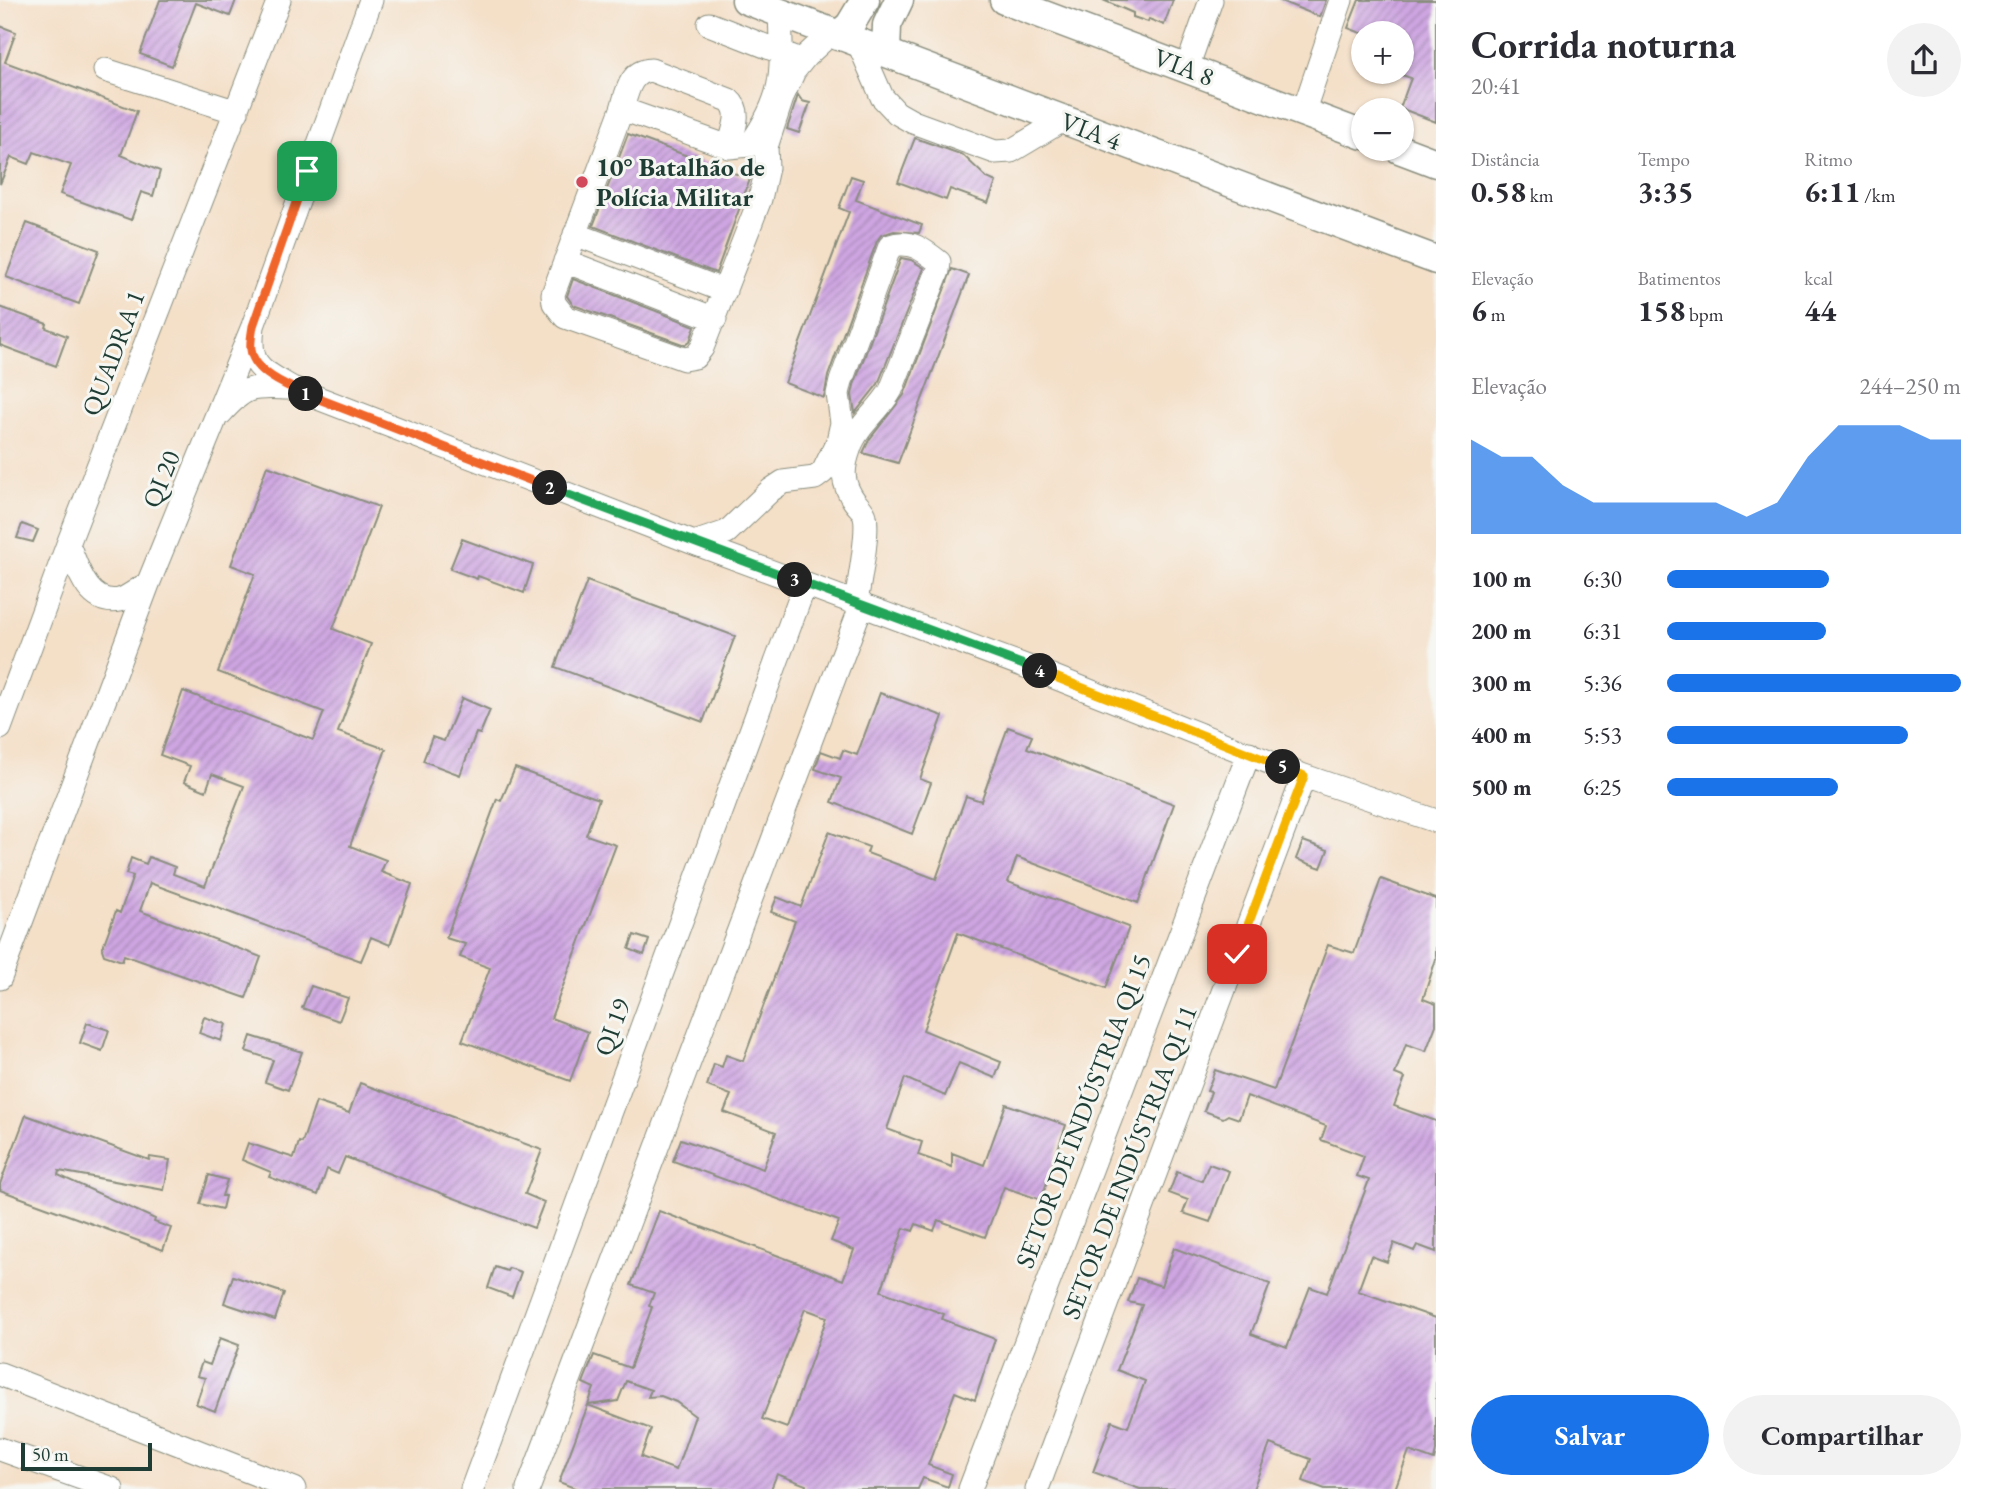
<!DOCTYPE html>
<html lang="pt">
<meta charset="utf-8">
<style>
body{margin:0;font-family:"EB Garamond",serif;background:#f2f2f3;color:#2b2b33;height:100vh;display:flex;flex-direction:column;font-size:26px;white-space:nowrap}
*{box-sizing:border-box;margin:0}
p{font-size:23px;color:#7c7c81}
.icon{flex:none;width:38px;height:38px;fill:none;stroke:currentColor;stroke-width:2;stroke-linecap:round;stroke-linejoin:round}
.map{position:relative;flex:1;overflow:hidden}
.side{display:flex;flex-direction:column;background:#fff;width:560px}
.side>*{flex:none}
.buttons{position:absolute;left:1351px;top:21px;display:grid;gap:14px}
.buttons a{display:grid;place-items:center;width:63px;height:63px;border-radius:50%;background:#fff;box-shadow:0 2px 5px #0004;font-size:35px}
.scale{position:absolute;left:21px;bottom:18px;width:131px;box-sizing:border-box;padding-left:7px;border:4px solid #1f3d34;border-top:0;font-size:19px;line-height:24px;white-space:nowrap;color:#1f3d34;-webkit-text-stroke:5px #f6f6f2;paint-order:stroke}
.pin{position:absolute;display:grid;place-items:center;width:60px;height:60px;color:#fff;margin:-30px;border-radius:14px;box-shadow:0 4px 10px #0006}
.km{position:absolute;width:35px;height:35px;margin:-18px;border-radius:50%;background:#222;color:#fff;font-size:19px;line-height:35px;text-align:center}
.round{display:grid;place-items:center;flex:none;width:74px;height:74px;border-radius:37px;background:#f2f2f3}
.headline{display:flex;align-items:center;justify-content:space-between;height:119px;padding:0 35px}
h1{font-size:38px;font-weight:700;line-height:52px}
.figures{display:grid;grid-template-columns:repeat(3,1fr);gap:10px;height:119px;padding:7px 35px}
.figures div{display:grid;align-content:center}
.figures b{font-size:30px;font-weight:700}
.figures small{font-size:19px;font-weight:400}
.figures p{font-size:19px}
.chart{height:196px;padding:14px 35px}
.chart p{display:flex;justify-content:space-between}
.chart svg{width:100%;height:126px;margin-top:7px;fill:#1a73e8;opacity:.7}
.action{display:flex;gap:14px;margin-top:auto;padding:14px 35px}
.action a{flex:1;height:80px;border-radius:42px;background:#1a73e8;color:#fff;font-size:28px;font-weight:700;line-height:80px;text-align:center}
.action a+a{background:#f2f2f3;color:#2b2b33}
ul{padding:0 35px;list-style:none;font-size:23px}
li{display:grid;grid-template-columns:112px 84px 1fr;align-items:center;height:52px}
li i{height:18px;border-radius:9px;background:#1a73e8}
main{display:flex;flex:1;min-height:0}
.map>svg:first-child{display:block}
</style>
<main>
<div class="map">
<svg width="1436" height="1489" viewBox="0 0 1436 1489">
<defs>
<pattern id="building-hatch" width="6" height="6" patternUnits="userSpaceOnUse" patternTransform="scale(1.75)"><rect width="6" height="6" fill="#cfa6e2"/><path d="M-1 1l2-2M0 6l6-6M5 7l2-2" fill="none" stroke="#a788b8"/></pattern>
</defs>
<rect width="100%" height="100%" fill="#f6f6f2"/>
<filter id="ink" filterUnits="userSpaceOnUse"><feTurbulence type="fractalNoise" baseFrequency=".0143" numOctaves="2"/><feDisplacementMap in="SourceGraphic" scale="14" xChannelSelector="R" yChannelSelector="G"/><feConvolveMatrix kernelMatrix="1 2 1 2 8 2 1 2 1" color-interpolation-filters="sRGB"/></filter>
<filter id="wash" filterUnits="userSpaceOnUse"><feTurbulence type="fractalNoise" baseFrequency=".00686" numOctaves="4" result="noise"/><feDisplacementMap in="SourceGraphic" scale="28" xChannelSelector="R" yChannelSelector="G"/><feGaussianBlur stdDeviation="1.57" result="paint"/><feColorMatrix in="noise" values="0 0 0 0 0 0 0 0 0 0 0 0 0 0 0 0 0 1.4 0 .05"/><feComposite in="paint" operator="in"/></filter>
<g filter="url(#wash)">
<rect width="100%" height="100%" fill="#f4dfc7"/>
<g id="blocks">
<path fill="url(#building-hatch)" fill-rule="evenodd" d="M160,0H236L230,16L196,3L172,66L140,54Z
M1103,0H1173L1164,25L1149,19L1148,22L1133,17V13Z
M1278,0H1326L1320,17Z
M1359,0H1436V122L1400,108L1411,78L1402,75V33H1361L1348,28Z
M0,26L16,32L5,62L137,111L121,155L160,171L153,196L141,192L131,220L60,194L71,165L34,152L29,164L11,157L0,184Z
M798,95L802,101L810,103L799,133L787,129Z
M628,134L750,179L716,273L593,226Z
M915,138L963,155L987,178L996,182L988,203L950,189L946,200L898,182Z
M851,176L863,180L856,200L922,225L919,233L894,231L881,235L877,241L828,376L824,398L785,383L849,212L839,208Z
M27,223L99,250L79,304L6,277Z
M901,258L911,260L924,268L878,384L855,413L852,395L854,385Z
M952,269L969,275L898,463L863,453L869,440L904,395Z
M573,279L695,326L690,341L685,345L573,305L567,296Z
M0,307L47,324L46,328L67,336L56,366L0,345Z
M267,466L379,507L333,629L371,644L338,732L386,749L350,846L386,860L381,872L412,884L390,945L371,937L361,961L150,883L140,911L261,957L246,998L124,955L122,961L104,955L102,949L116,911L120,913L133,876L126,874L131,858L146,864L149,857L175,867L173,874L205,886L244,786L212,774L206,791L184,782L190,766L160,755L183,691L313,740L324,712L218,672L255,574L231,565Z
M22,524L38,530L33,542L17,538Z
M462,539L533,565L524,593L478,576L477,579L450,569Z
M587,581L735,636L703,722L555,667Z
M880,693L943,716L920,779L931,783L912,834L832,802L841,778L815,769L821,751L840,758L843,750L857,755Z
M462,698L490,710L480,734L476,733L460,775L423,761L432,737L444,741Z
M1008,727L1032,736L1027,748L1174,804L1138,903L1017,857L1008,882L1129,927L1106,988L958,933L923,1030L1001,1062L995,1078L959,1063L945,1096L905,1078L887,1129L922,1142L918,1155L952,1167V1153L984,1165L1006,1104L1066,1125L1041,1200L1004,1187L985,1237L938,1220L934,1231L916,1224L913,1231L904,1228L881,1291L944,1314L942,1319L995,1339L975,1400L955,1392L928,1465L952,1474L948,1487L923,1478L918,1489H805L806,1485L777,1474L771,1489H577L559,1482L588,1405L651,1429L641,1457L676,1470L695,1416L676,1402L661,1396L648,1397L651,1390L626,1381L618,1401L588,1405L594,1388L583,1383L594,1355L630,1368L652,1307L649,1306L654,1293L631,1285L659,1211L843,1280L854,1250L831,1241L839,1221L673,1161L681,1139L763,1169L776,1132L724,1112L731,1095L707,1086L714,1064L722,1067L726,1055L743,1061L795,921L771,912L777,897L801,907L829,832L869,847L867,853L936,879L966,796L981,801ZM805,1309L827,1317L787,1428L762,1419Z
M515,768L599,799L586,835L616,845L551,1018L588,1032L570,1081L462,1041L490,968L460,957L465,944L446,938L497,799L501,801Z
M1303,841L1328,850L1321,868L1296,859Z
M1381,879L1436,899V959L1423,999L1436,1004V1025L1426,1051L1406,1044L1395,1074L1405,1078L1394,1106L1436,1121V1252L1417,1245L1414,1251L1394,1243L1387,1262L1371,1256L1358,1291L1436,1318V1451L1434,1460L1409,1451L1395,1489H1325L1303,1481L1311,1459L1270,1444L1253,1489H1140L1093,1472L1112,1421L1128,1427L1145,1381L1117,1370L1142,1305L1128,1302L1137,1278L1161,1286L1174,1248L1270,1284L1251,1334L1287,1347L1310,1287L1327,1293L1369,1180L1357,1176L1364,1156L1321,1140L1326,1126L1247,1096L1239,1119L1228,1115L1223,1118L1204,1111L1211,1092L1207,1091L1215,1070L1274,1090L1328,945L1354,953Z
M634,935L649,940L644,955L629,949Z
M311,986L348,998L339,1021L302,1008Z
M204,1017L226,1024L221,1041L199,1033Z
M87,1023L109,1030L102,1051L80,1043Z
M251,1036L302,1052L288,1090L265,1082L273,1060L246,1051Z
M360,1083L542,1150L525,1194L544,1202L534,1228L345,1157L338,1174L327,1169L318,1195L269,1177L271,1172L242,1160L248,1143L294,1158L299,1142L302,1143L316,1102L349,1113Z
M26,1115L149,1160L150,1157L170,1160L164,1190L59,1171L58,1175L155,1219L154,1222L171,1228L163,1250L0,1190V1184Z
M1209,1164L1229,1171L1210,1222L1183,1213L1188,1200L1169,1193L1177,1172L1202,1181Z
M209,1175L227,1180L222,1196H225L222,1209L200,1204Z
M495,1267L507,1271L509,1268L521,1272L512,1297L488,1288Z
M233,1276L284,1293L275,1320L224,1303Z
M220,1338L239,1345L215,1411L196,1404L205,1378L197,1376L202,1362L210,1365Z"/>
</g>
</g>
<g filter="url(#ink)">
<use href="#blocks" fill-opacity="0" stroke="#8a8e7e" stroke-width="2"/>
<g fill="none" stroke-linecap="round" stroke-linejoin="round">
<defs>
<path id="minor" d="M780,12C782,72 786,94 750,145L729,147L622,109L553,294L554,303L565,317L684,359L695,357L702,348L760,199L767,168L766,147L783,95L794,71L806,56L831,33
M709,24L793,57
M859,44L882,97L897,113L913,122L995,152L1011,151L1063,120
M1187,68L1211,0
M105,70L237,112
M622,109C627,92 630,71 651,70L729,100C743,112 733,130 729,147
M1303,113L1341,0
M575,234L725,291
M565,261L715,319
M253,326C248,367 260,369 292,388L694,543L1044,673L1304,776L1436,821
M221,413C247,384 252,387 289,388
M694,543L727,532L771,490L783,482L815,478L823,472L838,441L842,423L838,394L841,381L890,246C910,239 924,250 939,262L938,271L891,390C880,410 857,426 850,447C842,469 841,483 855,502C858,506 864,511 865,516C869,533 859,583 856,602
M68,544C77,566 87,606 119,600C128,598 139,588 148,584
M0,728L68,544L279,0
M0,978L148,584L253,326L371,0
M0,1374L294,1489
M0,1449L112,1489
M472,1489L805,584
M528,1489L862,604
M970,1489L1249,753
M1037,1489L1304,776"/>
<path id="major" d="M746,0L1436,260
M1004,0L1363,135
M838,36L850,25L865,0
M886,53L887,25L899,0
M1399,149L1436,163"/>
</defs>
<use href="#minor" stroke="#8a8e7e" stroke-width="25"/>
<use href="#major" stroke="#8a8e7e" stroke-width="31"/>
<use href="#minor" stroke="#fff" stroke-width="23"/>
<use href="#major" stroke="#fff" stroke-width="28"/>
</g>
</g>
<g fill="none" stroke-linecap="round" stroke-linejoin="round" filter="url(#ink)">
<defs>
<path id="split-1" d="M306,394C287,386 253,372 251,349C250,342 252,333 253,326L307,171"/>
<path id="split-2" d="M306,394L550,488"/>
<path id="split-3" d="M550,488L795,580"/>
<path id="split-4" d="M795,580L1040,671"/>
<path id="split-5" d="M1040,671L1283,767"/>
<path id="split-6" d="M1237,954L1304,776L1283,767"/>
</defs>
<use href="#split-1" stroke="#fff" stroke-width="14"/>
<use href="#split-2" stroke="#fff" stroke-width="14"/>
<use href="#split-3" stroke="#fff" stroke-width="14"/>
<use href="#split-4" stroke="#fff" stroke-width="14"/>
<use href="#split-5" stroke="#fff" stroke-width="14"/>
<use href="#split-6" stroke="#fff" stroke-width="14"/>
<use href="#split-1" stroke="#f0652b" stroke-width="9"/>
<use href="#split-2" stroke="#f0652b" stroke-width="9"/>
<use href="#split-3" stroke="#22a559" stroke-width="9"/>
<use href="#split-4" stroke="#22a559" stroke-width="9"/>
<use href="#split-5" stroke="#f5b400" stroke-width="9"/>
<use href="#split-6" stroke="#f5b400" stroke-width="9"/>
</g>
<circle fill="#d1495b" stroke="#f6f6f2" stroke-width="2.5" cx="582" cy="182" r="7"/>
<g text-anchor="middle" stroke-width="6" stroke-linejoin="round" paint-order="stroke">
<g font-size="26" fill="#1f3d34" stroke="#f6f6f2">
<text transform="translate(1184 67) rotate(21)" y="9">VIA 8</text>
<text transform="translate(1091 131) rotate(21)" y="9">VIA 4</text>
<text transform="translate(113 353) rotate(-69)" y="9">QUADRA 1</text>
<text transform="translate(161 479) rotate(-68)" y="9">QI 20</text>
<text transform="translate(612 1027) rotate(-70)" y="9">QI 19</text>
<text transform="translate(1083 1111) rotate(-69)" y="9">SETOR DE INDÚSTRIA QI 15</text>
<text transform="translate(1129 1162) rotate(-69)" y="9">SETOR DE INDÚSTRIA QI 11</text>
</g>
<g font-size="26" font-weight="bold" fill="#1f3d34" stroke="#f6f6f2" text-anchor="start">
<text x="596" y="176">10° Batalhão de<tspan x="596" dy="30">Polícia Militar</tspan></text>
</g>
</g>
</svg>
<div class="buttons">
<a>+</a>
<a>−</a>
</div>
<div class="scale">50 m</div>
<div class="pin" style="left:307px;top:171px;background:#1e9e55"><svg class="icon" aria-label="arrive" viewBox="0 0 24 24"><path d="M6 21V4h12l-3 4 3 4H6"/></svg></div>
<div class="pin" style="left:1237px;top:954px;background:#d93025"><svg class="icon" aria-label="check" viewBox="0 0 24 24"><path d="M5 12l5 5 9-10"/></svg></div>
<b class="km" style="left:306px;top:394px">1</b>
<b class="km" style="left:550px;top:488px">2</b>
<b class="km" style="left:795px;top:580px">3</b>
<b class="km" style="left:1040px;top:671px">4</b>
<b class="km" style="left:1283px;top:767px">5</b>
</div>
<section class="side">
<div class="headline"><div><h1>Corrida noturna</h1><p>20:41</p></div><a class="round"><svg class="icon" aria-label="share" viewBox="0 0 24 24"><path d="M12 15V3M7 8l5-5 5 5M5 13v7h14v-7"/></svg></a></div>
<div class="figures">
<div><p>Distância</p><b>0.58<small> km</small></b></div>
<div><p>Tempo</p><b>3:35</b></div>
<div><p>Ritmo</p><b>6:11<small> /km</small></b></div>
</div>
<div class="figures">
<div><p>Elevação</p><b>6<small> m</small></b></div>
<div><p>Batimentos</p><b>158<small> bpm</small></b></div>
<div><p>kcal</p><b>44</b></div>
</div>
<div class="chart"><p><span>Elevação</span>244–250 m</p>
<svg viewBox="0 0 160 44" preserveAspectRatio="none"><path d="M0 44V11L10 17L20 17L30 27L40 33L50 33L60 33L70 33L80 33L90 38L100 33L110 17L120 6L130 6L140 6L150 11L160 11V44z"/></svg>
</div>
<ul>
<li><b>100 m</b>6:30<i style="width:55%"></i></li>
<li><b>200 m</b>6:31<i style="width:54%"></i></li>
<li><b>300 m</b>5:36<i style="width:100%"></i></li>
<li><b>400 m</b>5:53<i style="width:82%"></i></li>
<li><b>500 m</b>6:25<i style="width:58%"></i></li>
</ul>
<div class="action"><a>Salvar</a><a>Compartilhar</a></div>
</section>
</main>
